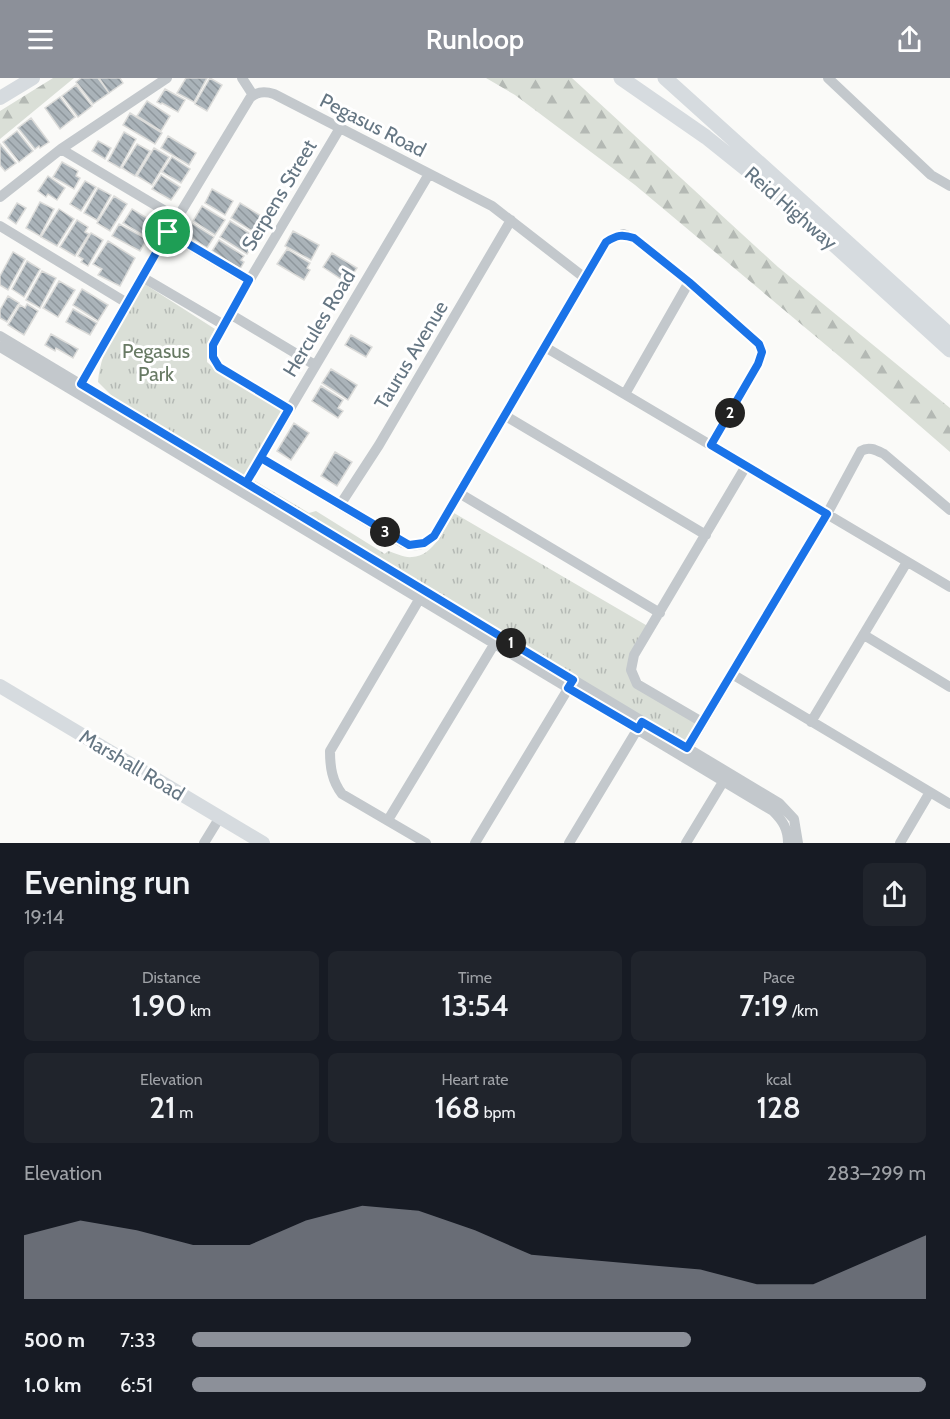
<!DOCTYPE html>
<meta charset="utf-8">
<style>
body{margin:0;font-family:Cabin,sans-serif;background:#20242c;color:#f1f3f6;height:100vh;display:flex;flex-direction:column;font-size:22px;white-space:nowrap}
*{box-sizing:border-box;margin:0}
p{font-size:20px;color:#9ea1a6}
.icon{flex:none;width:33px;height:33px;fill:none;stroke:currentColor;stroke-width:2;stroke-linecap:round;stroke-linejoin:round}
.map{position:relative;height:765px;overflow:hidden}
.sheet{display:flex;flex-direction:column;background:#171b24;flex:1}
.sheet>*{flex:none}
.pin{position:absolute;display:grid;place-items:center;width:51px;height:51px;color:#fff;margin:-26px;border:3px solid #fff;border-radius:50%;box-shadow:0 2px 6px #0007}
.km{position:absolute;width:30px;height:30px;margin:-15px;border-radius:50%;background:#222;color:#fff;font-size:16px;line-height:30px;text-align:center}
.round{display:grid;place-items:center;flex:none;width:63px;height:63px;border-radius:9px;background:#20242c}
.overview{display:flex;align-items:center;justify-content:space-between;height:102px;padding:0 24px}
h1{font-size:33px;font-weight:600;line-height:45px}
.figures{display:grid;grid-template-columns:repeat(3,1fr);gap:9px;height:102px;padding:6px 24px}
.figures div{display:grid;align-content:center;border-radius:9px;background:#20242c;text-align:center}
.figures b{font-size:30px;font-weight:600}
.figures small{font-size:16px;font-weight:400}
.figures p{font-size:16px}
.chart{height:168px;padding:12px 24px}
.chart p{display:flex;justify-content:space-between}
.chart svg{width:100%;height:108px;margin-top:6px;fill:#8c9099;opacity:.7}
ul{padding:0 24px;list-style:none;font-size:20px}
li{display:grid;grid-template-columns:96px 72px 1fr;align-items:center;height:45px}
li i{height:15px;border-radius:8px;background:#8c9099}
header{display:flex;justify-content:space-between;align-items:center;height:78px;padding:0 24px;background:#8c9099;color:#fff;font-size:27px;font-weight:600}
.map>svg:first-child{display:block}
</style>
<header><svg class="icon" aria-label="menu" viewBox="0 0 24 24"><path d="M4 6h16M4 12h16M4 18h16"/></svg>Runloop<svg class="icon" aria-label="share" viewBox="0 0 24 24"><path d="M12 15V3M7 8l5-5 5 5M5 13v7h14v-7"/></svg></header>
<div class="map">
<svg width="950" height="765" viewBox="0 0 950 765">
<defs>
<pattern id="forest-firs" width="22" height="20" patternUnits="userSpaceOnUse" patternTransform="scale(1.5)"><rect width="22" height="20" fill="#dadfd7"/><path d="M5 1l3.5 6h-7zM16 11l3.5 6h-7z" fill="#b4b9b4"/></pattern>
<pattern id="park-tufts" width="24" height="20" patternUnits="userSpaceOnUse" patternTransform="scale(1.5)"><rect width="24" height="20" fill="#dadfd7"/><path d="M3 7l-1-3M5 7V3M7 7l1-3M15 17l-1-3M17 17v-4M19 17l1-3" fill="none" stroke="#b4b9b4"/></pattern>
<pattern id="building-back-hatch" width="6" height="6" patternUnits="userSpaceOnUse" patternTransform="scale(1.5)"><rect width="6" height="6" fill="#aab3b9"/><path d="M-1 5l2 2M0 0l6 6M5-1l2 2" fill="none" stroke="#8e969c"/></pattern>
</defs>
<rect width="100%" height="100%" fill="#fafaf8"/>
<path fill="url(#forest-firs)" d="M53,0H74L0,61V33Z
M486,0H572L778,189L950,330V374L851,288L635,107L515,17Z"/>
<path fill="url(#park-tufts)" d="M143,205L215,251L207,266V284L216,292L283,332L245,398L117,323L98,304C101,267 125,236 143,205Z
M255,403L309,435L316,433L385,476L388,473C395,475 405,480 412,479C434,478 444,451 454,435L651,550L634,577L637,606L702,644L687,670L252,408Z"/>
<path fill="url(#building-back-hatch)" stroke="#dcdcda" stroke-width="1.5" d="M81,0H98L109,15L93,26L76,4Z
M99,0H120L123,5L109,15Z
M186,0H207L194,24L177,15Z
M210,0L222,7L207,33L195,26Z
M76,7L92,28L78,39L62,18Z
M165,11L185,22L178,34L162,25L161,26L157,24Z
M60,19L75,39L60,51L45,30Z
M147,23L170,38L161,53L137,38Z
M130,35L162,55L155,66L123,47Z
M31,40L49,64L40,70L39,68L35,71L18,50Z
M17,53L33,73L19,84L3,64Z
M124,54L136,61L120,90L108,83Z
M168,58L196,75L189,87L161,70Z
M98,63L111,70L105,81L92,73Z
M0,66L16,85L5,93L0,87Z
M137,66L150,73L135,98L122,90Z
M154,70L169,79L152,107L137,98Z
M172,79L190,91L181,105L162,94Z
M62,84L78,93L76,98L80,100L74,111L53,99Z
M161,97L180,109L171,122L152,111Z
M48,98L65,110L57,122L48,116L46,119L38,113Z
M85,103L96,109L81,133L70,126Z
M98,110L111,117L97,142L84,135Z
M212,111L233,123L225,137L205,125Z
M114,118L127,126L110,153L97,145Z
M40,124L54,131L40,158L26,150Z
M17,125L26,130L16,146L8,140Z
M240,125L266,141L257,156L231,140Z
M202,128L225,142L215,157L193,143Z
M59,131L74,141L57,168L41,159Z
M132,131L155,145L146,159L123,145Z
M77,142L88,149L85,154L89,156L75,178L60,169Z
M230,143L257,160L247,176L220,159Z
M192,145L214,159L207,170L185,156Z
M119,146L147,161L140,173L112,158Z
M293,153L319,167L311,182L285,168Z
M91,155L103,162L88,188L81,184L83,181L78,178Z
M219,162L244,178L241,182L244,184L240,191L212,173Z
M108,163L135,180L120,208L98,197L102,191L93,186Z
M287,171L310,185L307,190L310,192L304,202L277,186Z
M13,174L25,181L8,212L0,207V198Z
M332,175L357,190L347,205L323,189Z
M27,183L40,191L24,219L12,211Z
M42,193L56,200L40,230L26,222Z
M59,203L75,212L58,239L43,230Z
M82,211L108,227L98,243L73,227Z
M8,218L19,225L7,244L0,240V232Z
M27,226L38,233L24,257L8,247L20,227L25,230Z
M73,231L97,245L90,257L66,244Z
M51,256L78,271L73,280L56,270L55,273L45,267Z
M351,257L372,269L366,279L345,267Z
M331,291L357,307L348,322L322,305Z
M321,308L343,322L338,330L343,333L338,340L312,323Z
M294,345L309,355L291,382L277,373Z
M335,374L352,384L337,408L321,398Z"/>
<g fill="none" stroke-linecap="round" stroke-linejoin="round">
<path stroke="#c3c8cc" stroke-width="10" d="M242,0L253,17
M828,0L931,97L950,108
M61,71L177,140
M0,119L61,71L167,0
M0,148L127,225
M168,155L249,203
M142,199L224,247
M230,236L315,287
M0,258L779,725L794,741L798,765
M0,269L773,733C783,743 788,751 788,765
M545,269L950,509
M78,311L147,190L250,20C257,13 265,13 274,16L492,128L581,197
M625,316L689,204
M289,331L219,289L213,279V267L249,203L340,50
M504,337L706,457
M261,380L403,465C417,470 428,466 436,454L606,164L623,156L634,160L689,204L759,266L762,274L758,286L711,367
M243,410L429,96
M459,415L660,535
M340,427L379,367L511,142
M423,515L330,673C330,689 332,703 342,716L426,765
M864,557L950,609
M732,596L950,726
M702,644L637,606L631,592L634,577L746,388
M811,644L907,484
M685,675L827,436L861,373C869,368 876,372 884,376L950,432
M388,742L498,560
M204,765L220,739
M475,765L571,606
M569,765L640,647
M686,765L726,699
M900,765L930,714"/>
<path stroke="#d6dbdf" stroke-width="14" d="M0,20L33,0
M0,608L263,765"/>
<path stroke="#d6dbdf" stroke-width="15" d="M621,0L706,59L786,123L950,272
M665,0L950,257"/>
</g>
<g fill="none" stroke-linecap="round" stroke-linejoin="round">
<defs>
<path id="route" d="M168,154L249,202L213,267V279L219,289L289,331L246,405L573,602L568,610L638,651L642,644L687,670L827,436L711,367L758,286L762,274L759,266L689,204L634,160C622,156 617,157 606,164L434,458L424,465L409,467L261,380L246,405L81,306L168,154"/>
</defs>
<use href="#route" stroke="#fff" stroke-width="12"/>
<use href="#route" stroke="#1a73e8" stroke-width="8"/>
</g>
<g text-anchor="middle" stroke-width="6" stroke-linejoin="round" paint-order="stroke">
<g font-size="20" fill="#657683" stroke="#fff">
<text transform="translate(373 47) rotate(27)" y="7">Pegasus Road</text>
<text transform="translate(279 117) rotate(-59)" y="7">Serpens Street</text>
<text transform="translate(791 130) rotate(41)" y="7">Reid Highway</text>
<text transform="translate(319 245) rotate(-59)" y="7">Hercules Road</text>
<text transform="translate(411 277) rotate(-59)" y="7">Taurus Avenue</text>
<text transform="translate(132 687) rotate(31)" y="7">Marshall Road</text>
</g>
<g font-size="20" fill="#687a64" stroke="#fff">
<text x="156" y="280">Pegasus<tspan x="156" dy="23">Park</tspan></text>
</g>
</g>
</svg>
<div class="pin" style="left:168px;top:154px;background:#1e9e55"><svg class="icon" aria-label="arrive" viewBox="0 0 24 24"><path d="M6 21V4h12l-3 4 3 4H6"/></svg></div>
<b class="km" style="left:511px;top:565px">1</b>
<b class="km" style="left:730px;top:335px">2</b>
<b class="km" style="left:385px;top:454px">3</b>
</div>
<section class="sheet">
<div class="overview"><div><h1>Evening run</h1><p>19:14</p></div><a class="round"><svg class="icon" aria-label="share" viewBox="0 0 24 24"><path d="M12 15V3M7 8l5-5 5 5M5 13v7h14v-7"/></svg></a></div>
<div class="figures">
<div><p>Distance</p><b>1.90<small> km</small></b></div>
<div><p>Time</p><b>13:54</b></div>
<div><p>Pace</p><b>7:19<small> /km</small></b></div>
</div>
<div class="figures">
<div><p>Elevation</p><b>21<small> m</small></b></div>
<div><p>Heart rate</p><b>168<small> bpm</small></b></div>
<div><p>kcal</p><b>128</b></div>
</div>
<div class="chart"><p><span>Elevation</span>283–299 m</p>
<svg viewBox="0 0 160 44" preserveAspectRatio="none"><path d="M0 44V18L10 12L20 16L30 22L40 22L50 12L60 6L70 8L80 16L90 26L100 28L110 30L120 32L130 38L140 38L150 28L160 18V44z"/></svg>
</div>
<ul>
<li><b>500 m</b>7:33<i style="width:68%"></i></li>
<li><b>1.0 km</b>6:51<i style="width:100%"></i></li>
</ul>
</section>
